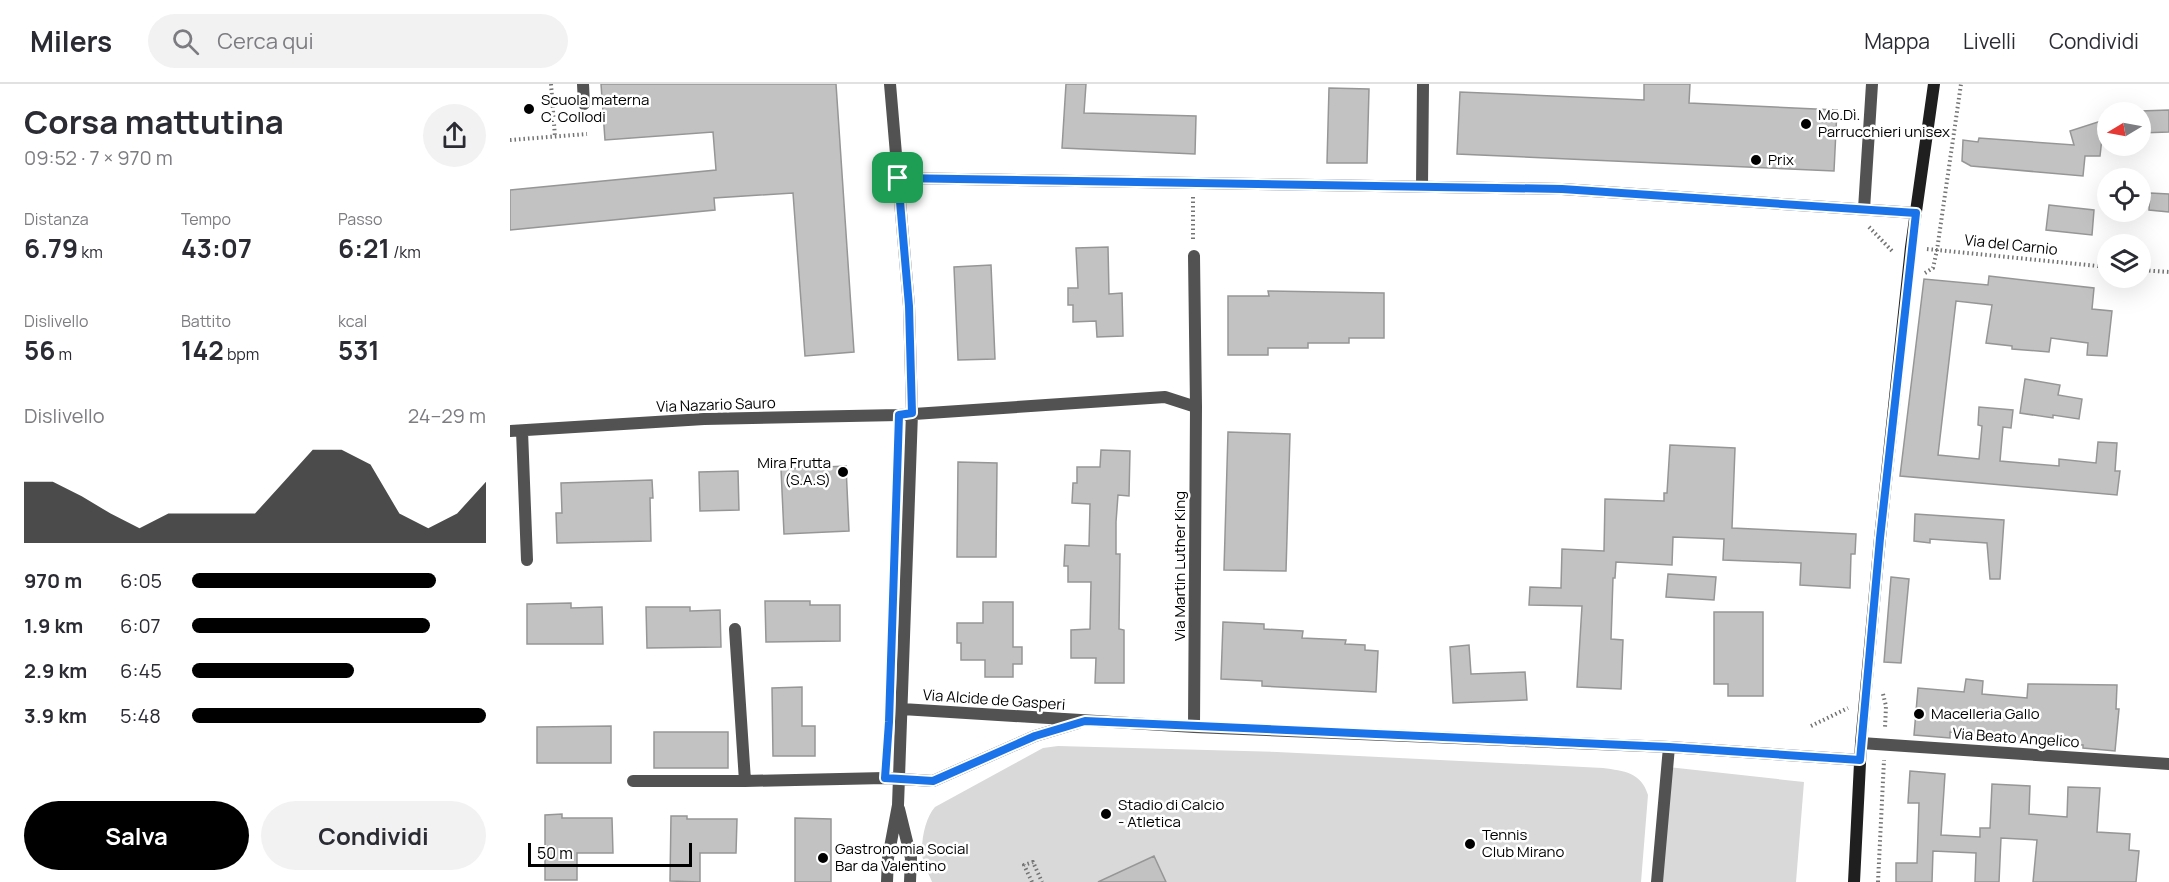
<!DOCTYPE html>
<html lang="it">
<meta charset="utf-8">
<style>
body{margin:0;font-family:Manrope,sans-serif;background:#f2f2f3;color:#2b2b33;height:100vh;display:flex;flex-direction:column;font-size:22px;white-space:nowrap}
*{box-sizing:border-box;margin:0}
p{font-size:20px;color:#7c7c81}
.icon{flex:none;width:33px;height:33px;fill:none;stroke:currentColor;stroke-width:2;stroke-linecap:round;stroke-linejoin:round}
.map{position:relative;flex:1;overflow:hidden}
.drawer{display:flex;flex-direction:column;background:#fff;width:510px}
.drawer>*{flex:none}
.needle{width:39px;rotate:260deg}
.buttons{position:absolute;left:1587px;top:18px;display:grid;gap:12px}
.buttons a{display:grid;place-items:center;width:54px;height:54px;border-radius:50%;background:#fff;box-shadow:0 6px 24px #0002;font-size:30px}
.scale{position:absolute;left:18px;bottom:15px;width:164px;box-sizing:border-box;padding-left:6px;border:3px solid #000;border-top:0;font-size:16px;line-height:21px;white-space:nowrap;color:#000;-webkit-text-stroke:4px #fff;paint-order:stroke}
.pin{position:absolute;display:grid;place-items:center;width:51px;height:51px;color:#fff;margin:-26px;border-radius:12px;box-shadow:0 3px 9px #0006}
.round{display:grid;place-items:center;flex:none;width:63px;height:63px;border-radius:32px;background:#f2f2f3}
.summary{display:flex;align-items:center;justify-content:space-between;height:102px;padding:0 24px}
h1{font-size:33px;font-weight:700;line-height:45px}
.metrics{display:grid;grid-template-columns:repeat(3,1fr);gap:9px;height:102px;padding:6px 24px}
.metrics div{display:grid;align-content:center}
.metrics b{font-size:26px;font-weight:700}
.metrics small{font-size:16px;font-weight:400}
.metrics p{font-size:16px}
.chart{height:168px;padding:12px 24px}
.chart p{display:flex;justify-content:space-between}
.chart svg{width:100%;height:108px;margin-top:6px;fill:#000;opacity:.7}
.primary-button{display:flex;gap:12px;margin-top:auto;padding:12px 24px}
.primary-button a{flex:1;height:69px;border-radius:36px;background:#000;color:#fff;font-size:24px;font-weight:700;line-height:69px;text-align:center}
.primary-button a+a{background:#f2f2f3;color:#2b2b33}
ul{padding:0 24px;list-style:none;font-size:20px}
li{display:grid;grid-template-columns:96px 72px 1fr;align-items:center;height:45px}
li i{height:15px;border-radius:8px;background:#000}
header{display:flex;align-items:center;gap:36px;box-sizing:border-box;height:84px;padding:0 30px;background:#fff;border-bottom:2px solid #e1e1e2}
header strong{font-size:28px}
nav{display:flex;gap:33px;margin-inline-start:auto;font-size:21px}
.search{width:420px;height:54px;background:#f2f2f3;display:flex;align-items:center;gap:15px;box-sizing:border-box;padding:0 21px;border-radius:33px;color:#7c7c81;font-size:22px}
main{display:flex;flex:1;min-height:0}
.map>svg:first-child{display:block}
</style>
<header>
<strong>Milers</strong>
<div class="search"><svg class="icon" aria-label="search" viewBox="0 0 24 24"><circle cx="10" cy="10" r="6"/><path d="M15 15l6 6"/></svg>Cerca qui</div>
<nav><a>Mappa</a><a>Livelli</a><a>Condividi</a></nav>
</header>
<main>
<section class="drawer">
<div class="summary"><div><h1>Corsa mattutina</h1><p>09:52 · 7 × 970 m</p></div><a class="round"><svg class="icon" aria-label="share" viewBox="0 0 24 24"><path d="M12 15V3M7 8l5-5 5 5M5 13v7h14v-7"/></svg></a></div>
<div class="metrics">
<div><p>Distanza</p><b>6.79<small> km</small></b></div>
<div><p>Tempo</p><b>43:07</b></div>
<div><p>Passo</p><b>6:21<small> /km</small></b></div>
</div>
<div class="metrics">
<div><p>Dislivello</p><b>56<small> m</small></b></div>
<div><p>Battito</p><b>142<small> bpm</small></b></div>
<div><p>kcal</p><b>531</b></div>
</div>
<div class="chart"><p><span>Dislivello</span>24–29 m</p>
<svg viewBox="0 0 160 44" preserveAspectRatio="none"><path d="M0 44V19L10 19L20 25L30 32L40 38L50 32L60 32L70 32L80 32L90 19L100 6L110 6L120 12L130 32L140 38L150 32L160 19V44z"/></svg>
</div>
<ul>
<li><b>970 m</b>6:05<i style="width:83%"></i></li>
<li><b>1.9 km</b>6:07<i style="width:81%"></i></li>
<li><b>2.9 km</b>6:45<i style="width:55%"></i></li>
<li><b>3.9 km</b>5:48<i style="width:100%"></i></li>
</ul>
<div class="primary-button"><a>Salva</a><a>Condividi</a></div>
</section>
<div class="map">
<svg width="1659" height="798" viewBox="0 0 1659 798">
<rect width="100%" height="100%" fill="#fff"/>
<path fill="#d9d9d9" d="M548,662L767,668L1093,684C1114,687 1131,688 1138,711L1131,798H422C420,792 416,786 414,780C409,764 414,735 425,723L533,664Z
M1158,683L1294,698L1286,798H1148Z"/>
<path fill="#c2c2c2" stroke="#969696" stroke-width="1.5" d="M91,0H326L344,268L295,272L283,109L204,114L205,126L0,146V106L206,86L203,48L95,56Z
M556,0H576L574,29L686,32L685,70L552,64Z
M1134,0H1180L1179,19L1327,26L1324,87L947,70L950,8L1134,16Z
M819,4L859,5L857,79H817Z
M1659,26V48L1630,49V27Z
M1594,36L1590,72H1575L1573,92L1461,82L1452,77L1453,56L1468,58L1469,54L1564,61L1560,47Z
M1640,109L1659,110V128L1639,126Z
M1539,121L1584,126L1582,151L1536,146Z
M598,163L599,210L612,209L613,252L587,253L586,237L563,238V221H558V204H568L566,164Z
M481,181L485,275L448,276L444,183Z
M1479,192L1584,204L1582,225L1602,227L1597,272L1577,271L1578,259L1541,254L1539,268L1502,265V262L1476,259L1482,221L1446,217L1428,371L1469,375L1472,342L1468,341L1469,323L1503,326L1501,344L1493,343L1490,377L1549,382V375L1586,379L1588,358L1607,359L1605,387H1610L1607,411L1390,392L1414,195L1478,201Z
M758,207L874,209V254H839V259H798V264H758V271H718V212H759Z
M1515,295L1550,301L1548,311L1572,315L1569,335L1543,331V334L1510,329Z
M718,348L780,350L776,487L714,486Z
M1160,361L1225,364L1222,444L1346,450L1345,470H1341L1340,504L1290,501L1291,479L1213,476L1214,455L1163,453L1162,481L1106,478L1105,494H1103L1101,555L1113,556L1111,605L1067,603L1072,522L1019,521L1020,503L1051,504L1052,465L1094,467L1095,415L1154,417V409H1157Z
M591,366L620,367L619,412L608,411L606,438V470H610L609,545L614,546V599H585L586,574H561V546L580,545L581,498H558V482H554L555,461L579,462L580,420L562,419L563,399H567V383H590Z
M448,378L487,379L486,473H447Z
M336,382L339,447L274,450L271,385Z
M228,387L229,426L190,427L189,388Z
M142,396L143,414H140L141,457L47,459L46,429H52L51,399Z
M1405,430L1494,436L1490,495H1480L1477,459L1420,455V459L1404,457Z
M1158,490L1206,493L1204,516L1156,513Z
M1381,493L1399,495L1391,579L1374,578Z
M255,517H300V521H330V557L256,558Z
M473,518H503V563H512V580H503V593H475V576H451V559H447V539H473Z
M61,519V524L92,523L93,560H17V520Z
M136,523H180V527L210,526L211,563L137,564Z
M1204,528H1253V612H1218V600H1204Z
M713,538L754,540V545L793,547L792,554L836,556L835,560L855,561V566L868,567L866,608L752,602V597L711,595Z
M959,561L961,590L1015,588L1017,616L943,619L940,563Z
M1456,595L1473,597L1472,610L1517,614L1518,600L1607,601L1606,625H1609L1605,667L1573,664V661L1518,657V654L1440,648V654L1404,651L1408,604L1454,608Z
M292,603V642H305V672H263L262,604Z
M101,642V679H27V643Z
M144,648H218V684H144Z
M1400,687L1435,690L1431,751L1470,753V744H1480L1482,700L1520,702L1519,730L1557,733L1558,703L1590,704L1587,748L1620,750L1619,766L1629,767L1626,798H1523L1527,756L1491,754L1489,798H1465L1466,769L1423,767L1422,798H1386V779H1407L1409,719H1398Z
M52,730V734H102L103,769H67V796H35V731Z
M161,732H177V735H227L226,769H190V798L160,797Z
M285,734L321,735V798H285Z
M644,772L656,798H588Z"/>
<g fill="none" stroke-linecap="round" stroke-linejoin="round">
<path stroke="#747474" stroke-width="4" stroke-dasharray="1.5 3" stroke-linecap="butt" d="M41,0L45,53
M0,56L77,50
M683,113V156
M1359,143L1383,168
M1417,165L1598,183
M1630,186L1659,188
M1415,189L1423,184L1427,166L1451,0
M1373,610L1376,622L1375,644
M1301,642L1338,624
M522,798L514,781L523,778L532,798
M1368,798L1374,676"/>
<path stroke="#525252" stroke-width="12" d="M73,0L74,20
M912,102L913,0
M1354,125L1362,0"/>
<path stroke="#525252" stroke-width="12" d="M389,94L1052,105L1406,129
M684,172L686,323
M0,347L194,335L389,331L655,313L686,323L684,643
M12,347L17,476
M392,625L684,643L1159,663L1350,676
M1351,659L1659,680
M123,697H235L225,545
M235,697L375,694L423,697L525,652L568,639
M389,725L401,774L400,798
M377,798L378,774L388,721L402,329L399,222L380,0
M1147,798L1159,663"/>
<path stroke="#1f1f1f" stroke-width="12" d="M1344,798L1351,659L1370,454L1401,163L1424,0"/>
</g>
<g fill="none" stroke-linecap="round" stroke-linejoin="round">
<defs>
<path id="route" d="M388,94L1052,105L1406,129L1370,454L1350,676L1159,663L575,637L525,652L423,697L375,694L379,638L389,331L402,329L399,222Z"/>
</defs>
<use href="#route" stroke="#fff" stroke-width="12"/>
<use href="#route" stroke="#1a73e8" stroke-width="8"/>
</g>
<g fill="#000" stroke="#fff" stroke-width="2">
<circle cx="19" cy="25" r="6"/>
<circle cx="1296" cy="40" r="6"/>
<circle cx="1246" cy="76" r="6"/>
<circle cx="333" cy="388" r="6"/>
<circle cx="1409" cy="630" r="6"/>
<circle cx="596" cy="730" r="6"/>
<circle cx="960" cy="760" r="6"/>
<circle cx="313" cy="774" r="6"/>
</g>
<g text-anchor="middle" stroke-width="5" stroke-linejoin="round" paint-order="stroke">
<g font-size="15" fill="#000" stroke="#fff" text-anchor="start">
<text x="31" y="21">Scuola materna<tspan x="31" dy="17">C. Collodi</tspan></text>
<text x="1308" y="36">Mo.Dì.<tspan x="1308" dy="17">Parrucchieri unisex</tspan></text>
<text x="1258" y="81">Prix</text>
<text x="321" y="384" text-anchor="end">Mira Frutta<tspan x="321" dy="17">(S.A.S)</tspan></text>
<text x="1421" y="635">Macelleria Gallo</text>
<text x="608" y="726">Stadio di Calcio<tspan x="608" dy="17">- Atletica</tspan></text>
<text x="972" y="756">Tennis<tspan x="972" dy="17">Club Mirano</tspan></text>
<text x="325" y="770">Gastronomia Social<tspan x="325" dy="17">Bar da Valentino</tspan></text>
</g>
<g font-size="15" fill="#000" stroke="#fff">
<text transform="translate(1501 161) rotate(6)" y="5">Via del Carnio</text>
<text transform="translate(206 321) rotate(-2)" y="5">Via Nazario Sauro</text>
<text transform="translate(670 482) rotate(-90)" y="5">Via Martin Luther King</text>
<text transform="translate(484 616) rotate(4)" y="5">Via Alcide de Gasperi</text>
<text transform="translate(1506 654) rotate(4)" y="5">Via Beato Angelico</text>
</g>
</g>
</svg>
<div class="buttons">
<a><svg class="needle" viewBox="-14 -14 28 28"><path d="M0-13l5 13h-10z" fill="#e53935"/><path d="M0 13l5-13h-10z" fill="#7c7c81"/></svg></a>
<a><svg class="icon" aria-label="locate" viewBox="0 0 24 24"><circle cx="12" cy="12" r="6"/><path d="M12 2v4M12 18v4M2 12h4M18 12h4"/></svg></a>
<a><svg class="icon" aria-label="layers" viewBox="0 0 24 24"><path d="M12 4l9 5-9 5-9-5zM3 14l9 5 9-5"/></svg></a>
</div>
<div class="scale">50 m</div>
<div class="pin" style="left:388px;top:94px;background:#1e9e55"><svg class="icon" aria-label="arrive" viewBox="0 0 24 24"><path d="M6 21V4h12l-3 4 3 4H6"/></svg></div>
</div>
</main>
